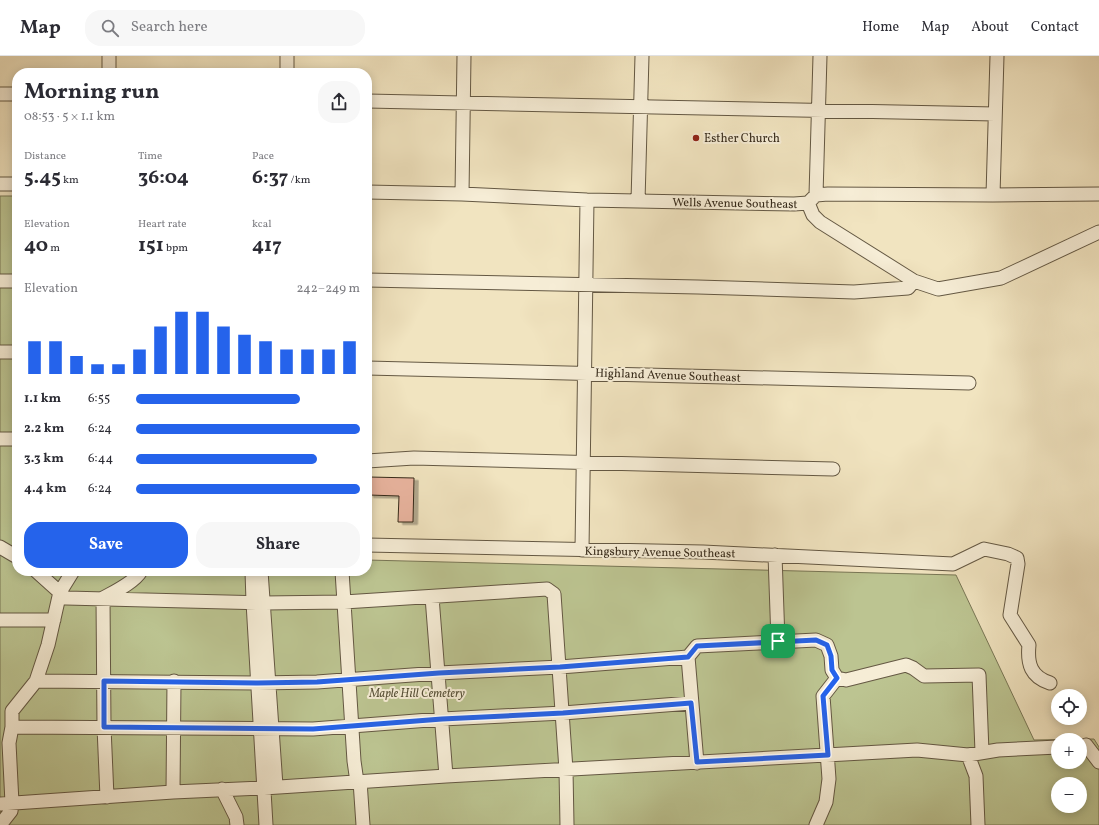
<!DOCTYPE html>
<meta charset="utf-8">
<style>
body{margin:0;font-family:Vollkorn,serif;background:#f7f7f7;color:#2b2b33;height:100vh;display:flex;flex-direction:column;font-size:15px;white-space:nowrap}
*{box-sizing:border-box;margin:0}
p{font-size:13px;color:#7c7c81}
.icon{flex:none;width:22px;height:22px;fill:none;stroke:currentColor;stroke-width:2;stroke-linecap:round;stroke-linejoin:round}
.map{position:relative;flex:1;overflow:hidden}
.panel{position:absolute;left:12px;top:12px;width:360px;height:508px;display:flex;flex-direction:column;background:#fff;border-radius:16px;box-shadow:0 2px 10px #0003}
.panel>*{flex:none}
.tools{position:absolute;left:1051px;top:633px;display:grid;gap:8px}
.tools a{display:grid;place-items:center;width:36px;height:36px;border-radius:50%;background:#fff;box-shadow:0 2px 10px #0003;font-size:20px}
.pin{position:absolute;display:grid;place-items:center;width:34px;height:34px;color:#fff;margin:-17px;border-radius:8px;box-shadow:0 2px 6px #0006}
.round{display:grid;place-items:center;flex:none;width:42px;height:42px;border-radius:16px;background:#f7f7f7}
.head{display:flex;align-items:center;justify-content:space-between;height:68px;padding:0 12px}
h1{font-size:22px;font-weight:700;line-height:30px}
.metrics{display:grid;grid-template-columns:repeat(3,1fr);gap:6px;height:68px;padding:4px 12px}
.metrics div{display:grid;align-content:center}
.metrics b{font-size:20px;font-weight:700}
.metrics small{font-size:11px;font-weight:400}
.metrics p{font-size:11px}
.chart{height:112px;padding:8px 12px}
.chart p{display:flex;justify-content:space-between}
.chart svg{width:100%;height:72px;margin-top:4px;stroke:#2563eb;stroke-width:6}
.button{display:flex;gap:8px;margin-top:auto;padding:8px 12px}
.button a{flex:1;height:46px;border-radius:16px;background:#2563eb;color:#fff;font-size:16px;font-weight:700;line-height:46px;text-align:center}
.button a+a{background:#f7f7f7;color:#2b2b33}
ul{padding:0 12px;list-style:none;font-size:13px}
li{display:grid;grid-template-columns:64px 48px 1fr;align-items:center;height:30px}
li i{height:10px;border-radius:5px;background:#2563eb}
header{display:flex;align-items:center;gap:24px;box-sizing:border-box;height:56px;padding:0 20px;background:#fff;border-bottom:1px solid #e1e1e2}
header strong{font-size:19px}
nav{display:flex;gap:22px;margin-inline-start:auto;font-size:14px}
.search{width:280px;height:36px;background:#f7f7f7;display:flex;align-items:center;gap:10px;box-sizing:border-box;padding:0 14px;border-radius:16px;color:#7c7c81;font-size:15px}
.map>svg:first-child{display:block}
</style>
<header>
<strong>Map</strong>
<div class="search"><svg class="icon" aria-label="search" viewBox="0 0 24 24"><circle cx="10" cy="10" r="6"/><path d="M15 15l6 6"/></svg>Search here</div>
<nav><a>Home</a><a>Map</a><a>About</a><a>Contact</a></nav>
</header>
<div class="map">
<svg width="1099" height="769" viewBox="0 0 1099 769">
<defs>
<filter id="shadow"><feDropShadow dx="4.5" dy="2.5" stdDeviation="0" flood-color="#0004"/></filter>
</defs>
<rect width="100%" height="100%" fill="#f1e4c0"/>
<filter id="stains"><feTurbulence type="fractalNoise" baseFrequency=".005" numOctaves="4"/><feColorMatrix values="0 0 0 0 .2 0 0 0 0 .09 0 0 0 0 .02 0 0 0 .5 -.17"/></filter>
<radialGradient id="worn" r=".72"><stop offset=".6" stop-color="#630" stop-opacity="0"/><stop offset="1" stop-color="#630" stop-opacity=".3"/></radialGradient>
<path fill="#bcc491" stroke="#787655" fill-rule="evenodd" d="M0,140H17V515H367V504L956,519L1034,684L1094,683L1099,691V769H0ZM1058,684H1080V706H1058ZM1058,728H1080V750H1058Z"/>
<path fill="#e9b49f" stroke="#352919" filter="url(#shadow)" d="M369,421L414,422L413,466H398L399,440L369,439Z"/>
<g fill="none" stroke-linecap="round" stroke-linejoin="round">
<defs>
<path id="minor" d="M109,0V17
M287,17V0
M0,38H17
M367,45L995,58
M0,128H17
M367,136L462,138L587,144L794,148L808,147L816,139L828,138L993,139L1099,138
M462,138L464,0
M816,139L820,0
M993,139L997,0
M638,145L642,0
M808,147L813,159L820,166L914,225L938,233L1001,222L1099,176
M367,224L698,231L854,236L908,232L914,225
M0,225H17
M0,296H17
M367,312L969,327
M0,383H17
M367,405L414,402L833,413
M367,489L703,496L953,508L984,493L1008,498L1017,502L1018,508L1010,559L1029,589C1027,608 1031,621 1050,627
M0,491L17,501
M582,494L587,144
M775,499L778,585
M36,515L66,542L264,547L344,546L547,533L554,538L566,714L567,769
M252,515L253,546L266,769
M261,515L276,730
M342,515L354,705L357,726
M432,541L446,720
M0,564H54
M688,601L697,707
M36,625L258,627L317,626L439,617L560,611L688,601L697,590L816,584L827,589L831,600L832,614L837,622L846,624L906,609L913,612L924,620L979,619L982,696
M12,671L313,673L442,663L563,657L691,647
M1086,689L1099,706
M968,699L976,720L978,769
M360,725L363,769
M222,733L236,761L237,769
M173,736L174,625
M107,741L104,671L103,542C114,536 135,526 141,515
M0,748L173,736L264,732L446,720L917,694L968,699L998,694L1058,691
M0,769L11,755L12,747L9,687L12,671V655L36,625L48,589L60,536L73,515
M816,769L826,746L829,723L823,640L837,622"/>
</defs>
<use href="#minor" stroke="#645843" stroke-width="15"/>
<use href="#minor" stroke="#f6edd6" stroke-width="13"/>
</g>
<g fill="none" stroke-linecap="round" stroke-linejoin="round">
<defs>
<path id="route" d="M816,584L827,589L831,600L832,614L837,622L823,640L828,699L697,706L691,647L563,657L442,663L313,673L104,671V625L258,627L317,626L439,617L560,611L688,601L697,590Z"/>
</defs>
<use href="#route" stroke="#fff" stroke-width="8"/>
<use href="#route" stroke="#2563eb" stroke-width="5"/>
</g>
<circle fill="#8f2418" stroke="#f6edd6" stroke-width="1.5" cx="696" cy="82" r="4"/>
<g text-anchor="middle" stroke-width="4" stroke-linejoin="round" paint-order="stroke">
<g font-size="12" fill="#352919" stroke="#f6edd6" text-anchor="start">
<text x="704" y="86">Esther Church</text>
</g>
<g font-size="12" fill="#352919" stroke="#f6edd6">
<text transform="translate(735 147) rotate(1)" y="4">Wells Avenue Southeast</text>
<text transform="translate(668 319) rotate(2)" y="4">Highland Avenue Southeast</text>
<text transform="translate(660 496) rotate(1)" y="4">Kingsbury Avenue Southeast</text>
</g>
<g font-size="12" font-style="italic" fill="#575037" stroke="#f6edd6">
<text x="417" y="641">Maple Hill Cemetery</text>
</g>
</g>
<rect width="100%" height="100%" filter="url(#stains)"/>
<rect width="100%" height="100%" fill="url(#worn)"/>
</svg>
<div class="tools">
<a><svg class="icon" aria-label="locate" viewBox="0 0 24 24"><circle cx="12" cy="12" r="6"/><path d="M12 2v4M12 18v4M2 12h4M18 12h4"/></svg></a>
<a>+</a>
<a>−</a>
</div>
<div class="pin" style="left:778px;top:585px;background:#1e9e55"><svg class="icon" aria-label="arrive" viewBox="0 0 24 24"><path d="M6 21V4h12l-3 4 3 4H6"/></svg></div>
<section class="panel">
<div class="head"><div><h1>Morning run</h1><p>08:53 · 5 × 1.1 km</p></div><a class="round"><svg class="icon" aria-label="share" viewBox="0 0 24 24"><path d="M12 15V3M7 8l5-5 5 5M5 13v7h14v-7"/></svg></a></div>
<div class="metrics">
<div><p>Distance</p><b>5.45<small> km</small></b></div>
<div><p>Time</p><b>36:04</b></div>
<div><p>Pace</p><b>6:37<small> /km</small></b></div>
</div>
<div class="metrics">
<div><p>Elevation</p><b>40<small> m</small></b></div>
<div><p>Heart rate</p><b>151<small> bpm</small></b></div>
<div><p>kcal</p><b>417</b></div>
</div>
<div class="chart"><p><span>Elevation</span>242–249 m</p>
<svg viewBox="0 0 160 44" preserveAspectRatio="none"><path d="M5 44V24M15 44V24M25 44V33M35 44V38M45 44V38M55 44V29M65 44V15M75 44V6M85 44V6M95 44V15M105 44V20M115 44V24M125 44V29M135 44V29M145 44V29M155 44V24"/></svg>
</div>
<ul>
<li><b>1.1 km</b>6:55<i style="width:73%"></i></li>
<li><b>2.2 km</b>6:24<i style="width:100%"></i></li>
<li><b>3.3 km</b>6:44<i style="width:81%"></i></li>
<li><b>4.4 km</b>6:24<i style="width:100%"></i></li>
</ul>
<div class="button"><a>Save</a><a>Share</a></div>
</section>
</div>
